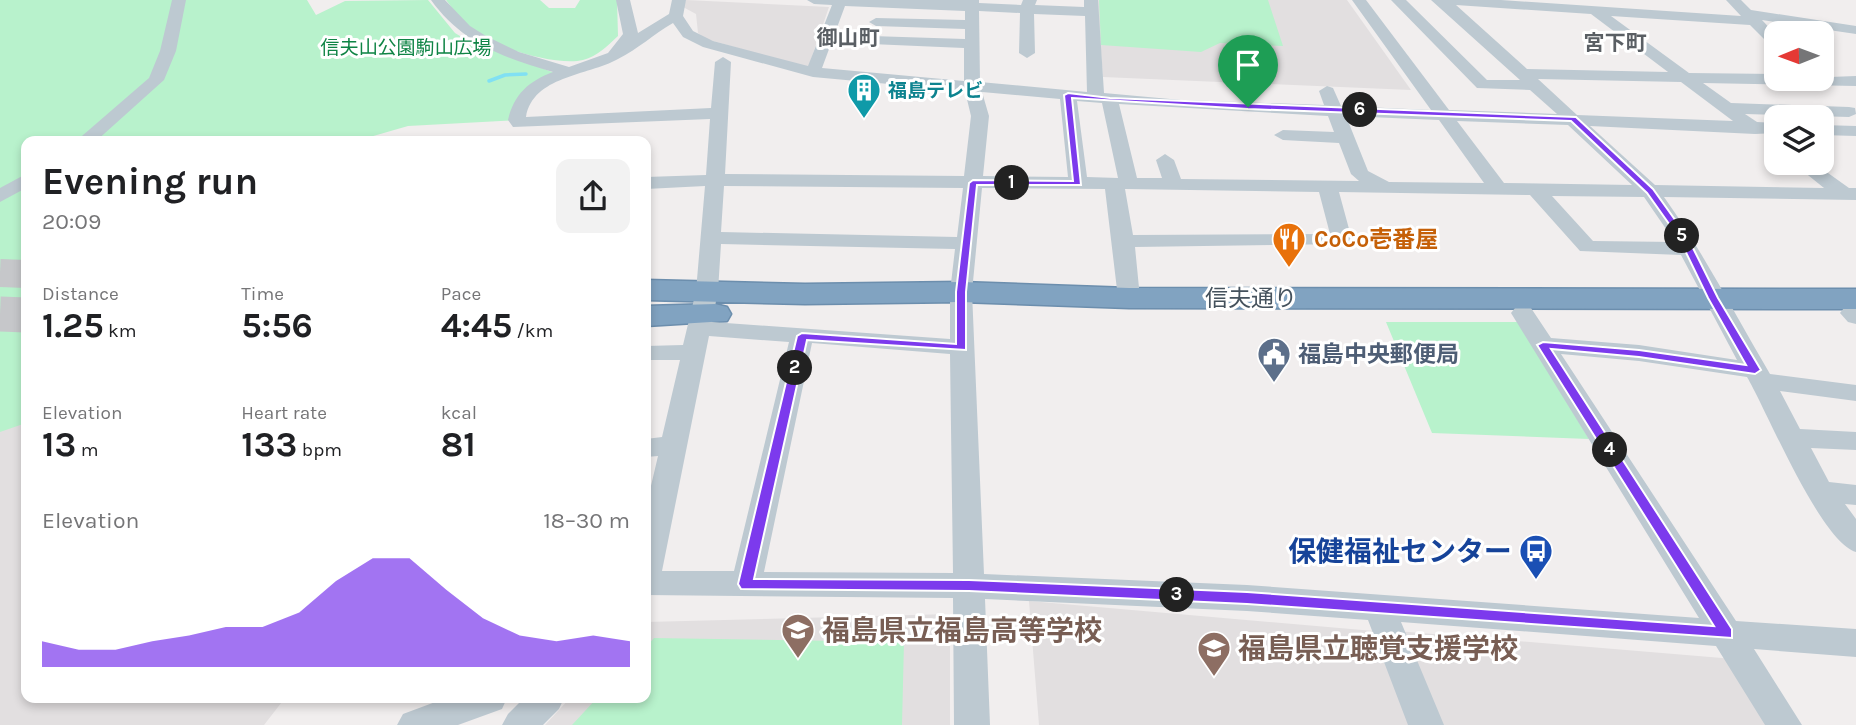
<!DOCTYPE html>
<meta charset="utf-8">
<style>
body{margin:0;font-family:Karla,"Noto Sans JP",sans-serif;background:#f2f2f2;color:#202124;height:100vh;display:flex;flex-direction:column;font-size:26px;white-space:nowrap}
*{box-sizing:border-box;margin:0}
p{font-size:23px;color:#757577}
.icon{flex:none;width:38px;height:38px;fill:none;stroke:currentColor;stroke-width:2;stroke-linecap:round;stroke-linejoin:round}
.map{position:relative;flex:1;overflow:hidden}
.drawer{position:absolute;left:21px;top:136px;width:630px;height:567px;display:flex;flex-direction:column;background:#fff;border-radius:14px;box-shadow:0 4px 10px #0003}
.drawer>*{flex:none}
.needle{width:46px;rotate:269deg}
.controls{position:absolute;left:1764px;top:21px;display:grid;gap:14px}
.controls a{display:grid;place-items:center;width:70px;height:70px;border-radius:14px;background:#fff;box-shadow:0 4px 10px #0003;font-size:35px}
.pin{position:absolute;display:grid;place-items:center;width:60px;height:60px;color:#fff;margin:-72px -30px;border-radius:50% 50% 50% 0;rotate:-45deg;box-shadow:0 0 7px #0007}
.pin .icon{rotate:45deg}
.km{position:absolute;width:35px;height:35px;margin:-18px;border-radius:50%;background:#222;color:#fff;font-size:19px;line-height:35px;text-align:center}
.round{display:grid;place-items:center;flex:none;width:74px;height:74px;border-radius:14px;background:#f2f2f2}
.overview{display:flex;align-items:center;justify-content:space-between;height:119px;padding:0 21px}
h1{font-size:38px;font-weight:700;line-height:52px}
.figures{display:grid;grid-template-columns:repeat(3,1fr);gap:10px;height:119px;padding:7px 21px}
.figures div{display:grid;align-content:center}
.figures b{font-size:35px;font-weight:700}
.figures small{font-size:19px;font-weight:400}
.figures p{font-size:19px}
.chart{height:196px;padding:14px 21px}
.chart p{display:flex;justify-content:space-between}
.chart svg{width:100%;height:126px;margin-top:7px;fill:#7c3aed;opacity:.7}
.map>svg:first-child{display:block}
</style>
<div class="map">
<svg width="1856" height="725" viewBox="0 0 1856 725">
<rect width="100%" height="100%" fill="#f1eeee"/>
<path fill="#e2dfe0" d="M686,0L829,7L808,68L706,39L698,33L696,14L683,7Z
M1097,0H1347L1411,90L1103,77Z
M26,357V698H285L264,725H0V380Z
M1029,601L1374,631L1411,725H1039Z
M950,614V725H545L570,698H646V622Z
M1397,631L1734,659L1774,725H1437Z"/>
<path fill="#b8f2cc" d="M0,0H307L316,15L345,1L428,0L455,33L465,39L560,75L541,84L517,120L408,126L363,139L26,142V423L0,432Z
M446,0H540L549,8H575L580,0H617L618,36C607,46 598,56 583,60C558,66 500,49 479,35C466,27 455,12 446,0Z
M1099,0H1268L1283,46L1220,43L1201,52L1101,45Z
M1386,322H1519L1589,439L1432,433Z
M654,638L904,642L902,725H572L597,698H646V647Z"/>
<g fill="none" stroke-linecap="round" stroke-linejoin="round">
<path stroke="#81e0f3" stroke-width="3.5" d="M489,81L505,75L526,74"/>
<path stroke="#c6c7ca" stroke-width="28" stroke-dasharray="28 14" stroke-linecap="butt" d="M0,273L26,274"/>
<path stroke="#c6c7ca" stroke-width="35" stroke-dasharray="35 18" stroke-linecap="butt" d="M0,314L26,315"/>
<defs>
<path id="highway" d="M646,280L805,284L961,282L1129,288L1856,289V309L1129,308L961,302L805,304L646,300Z
M715,304L727,307L731,314L727,321L646,326V306Z"/>
</defs>
<use href="#highway" stroke="#6c8ead" stroke-width="3"/>
<path fill="#bdc9d1" fill-rule="evenodd" d="M172,0H186L176,51L164,80L95,142H75L149,78L160,51Z
M431,0H445L470,26L486,36L519,52L569,67L608,53L623,34L616,0H630L638,33L669,14L672,0H686L683,16L693,31L713,41L808,66L832,5L814,4L807,0H979V3L1021,5L1023,0H1037L1035,5L1084,7V0H1098L1104,93L1181,100L1324,105L1319,91L1327,86L1333,88L1341,106L1431,110L1352,0H1366L1449,110L1557,114L1530,90L1477,88L1391,0H1406L1487,80H1520L1431,0H1501L1741,16L1726,0H1741L1751,10L1856,26V34L1762,20L1776,35V48L1771,46L1750,25L1611,16L1689,73L1776,74V79L1856,76V86L1703,83L1731,103L1849,107L1855,108L1856,114L1849,117L1745,114L1757,122L1776,123V133L1755,134L1590,126L1655,185L1824,188L1793,163H1814L1849,188H1856V200L1664,197C1704,253 1735,315 1770,374L1856,385V401L1780,391L1800,429L1856,432V450L1811,448L1829,482L1856,485V505L1845,504L1856,519V552C1820,541 1768,413 1747,377L1639,361L1561,354L1736,621L1856,629V657L1754,649L1802,725H1765L1716,646L1401,622L1444,725H1408L1368,620L1247,611L985,599L990,725H954L953,598L646,595V507L658,456L646,457V439L662,437L680,360H646V346L683,345L696,291L705,186L646,189V177L706,175L710,119L513,127L508,120C514,94 529,81 553,72C504,58 462,43 431,0ZM1456,5L1591,14L1668,72L1527,69ZM845,6L965,11V20L876,18L869,22L876,26L965,29V39L871,36L864,40L871,44L964,48V81L822,68ZM979,11L1020,13L1019,53L1027,58L1035,53L1034,14L1085,16L1087,92L980,82ZM673,23L683,37L703,47L813,77L965,91L971,116L964,176L725,174L731,62L723,57L715,62L711,108L526,117C533,76 587,76 618,59C638,49 654,34 673,23ZM1538,79L1681,82L1733,121L1577,115ZM982,92L1060,99L1068,177L983,176L989,116ZM1077,101L1102,103L1118,178L1087,177ZM1119,104L1328,116L1334,132L1283,130L1274,135L1283,140L1339,143L1351,174L1359,181L1181,179L1174,160L1165,154L1156,160L1162,178H1137ZM1346,116L1439,120L1484,183L1389,182L1368,171ZM1457,121L1568,125L1632,185L1504,183ZM724,186L963,188L957,237L721,232ZM982,188L1105,189L1118,298L1129,305L1140,298L1135,247L1349,244L1352,240L1339,192L1530,195L1580,251L1681,255L1737,360L1639,345L1551,338L1531,308H1515L1511,313L1699,618L1247,585L984,574L972,292ZM1125,189L1319,192L1330,234L1133,235ZM1552,196L1644,197L1675,242L1593,241ZM721,244L955,249L950,292V339L712,322L718,291ZM709,336L789,342L734,571H662ZM812,343L950,354L953,573L764,572Z
M1822,125L1856,126V136L1822,135Z
M26,174V188L0,202V188Z
M1852,306L1856,307V324L1848,322L1840,313L1844,308Z
M446,698H507L502,709L458,725H397L403,714Z
M524,698H564L559,709L543,725H502L508,714Z"/>
<use href="#highway" fill="#81a3c1" fill-rule="evenodd"/>
</g>
<path fill="#7c3aed" stroke="#fff" stroke-width="2" fill-rule="evenodd" d="M1068,93L1110,98L1576,117L1653,189L1688,238L1718,298L1761,370L1755,374L1639,357L1551,349L1732,629V638L1247,604L969,591L741,589L738,584L797,336L802,333L956,344V292L969,183L973,180L1073,181L1064,95ZM1072,98L1248,109L1571,121L1647,193L1679,238L1708,298L1746,365L1639,350L1543,342L1537,345L1714,626L1247,592L969,580L754,579L807,340L966,350V292L977,185H1081Z"/>
<defs>
<symbol id="building-pin" viewBox="-11 -11 22 30"><path d="M0 17L-7.5 6A9.5 9.5 0 1 1 7.5 6Z" fill="#0f9aa8" stroke="#fff"/><path d="M-4-6H4V6H1V3H-1V6H-4ZM-2.5-4.3h1.7v1.8h-1.7ZM.8-4.3h1.7v1.8H.8ZM-2.5-1h1.7V.8h-1.7ZM.8-1h1.7V.8H.8Z" fill="#fff"/></symbol>
<symbol id="restaurant-pin" viewBox="-11 -11 22 30"><path d="M0 17L-7.5 6A9.5 9.5 0 1 1 7.5 6Z" fill="#e8710a" stroke="#fff"/><path d="M-5-6h1v4h1v-4h1v4h1v-4h1v5L-1.5 .5V6h-2V.5L-5-1ZM5-6V6H3V1.5H1.5Q1.5-4 5-6Z" fill="#fff"/></symbol>
<symbol id="civic-pin" viewBox="-11 -11 22 30"><path d="M0 17L-7.5 6A9.5 9.5 0 1 1 7.5 6Z" fill="#5c6f8a" stroke="#fff"/><path d="M-.6-6.5H3V-4.5H.6V-3L4-1V1h2V6H-6V1h2V-1L-.6-3ZM-1.2 2.5V6h2.4V2.5Z" fill="#fff"/></symbol>
<symbol id="bus-pin" viewBox="-11 -11 22 30"><path d="M0 17L-7.5 6A9.5 9.5 0 1 1 7.5 6Z" fill="#1a4fb4" stroke="#fff"/><path d="M-5-6H5V4H4V6H2V4H-2V6H-4V4H-5ZM-3.5-4V0h7V-4ZM-3.5 1.2v1.5H-2V1.2ZM2 1.2v1.5H3.5V1.2Z" fill="#fff"/></symbol>
<symbol id="school-pin" viewBox="-11 -11 22 30"><path d="M0 17L-7.5 6A9.5 9.5 0 1 1 7.5 6Z" fill="#8d6e63" stroke="#fff"/><path d="M0-5L7-2L0 1L-7-2ZM-4 1L0 2.5L4 1V4Q0 6-4 4Z" fill="#fff"/></symbol>
</defs>
<g fill-rule="evenodd">
<use href="#building-pin" x="845" y="71" width="38" height="52"/>
<use href="#restaurant-pin" x="1270" y="220" width="38" height="52"/>
<use href="#civic-pin" x="1255" y="335" width="38" height="52"/>
<use href="#bus-pin" x="1517" y="532" width="38" height="52"/>
<use href="#school-pin" x="779" y="611" width="38" height="52"/>
<use href="#school-pin" x="1195" y="629" width="38" height="52"/>
</g>
<g text-anchor="middle" stroke-width="6" stroke-linejoin="round" paint-order="stroke">
<g font-size="19" fill="#0f8445" stroke="#fff">
<text x="406" y="54">信夫山公園駒山広場</text>
</g>
<g font-size="19" font-weight="bold" fill="#0d838f" stroke="#fff" text-anchor="start">
<text x="888" y="97">福島テレビ</text>
</g>
<g font-size="21" font-weight="bold" fill="#5a5f64" stroke="#fff">
<text x="848" y="45">御山町</text>
<text x="1615" y="50">宮下町</text>
</g>
<g font-size="23" font-weight="bold" fill="#c56008" stroke="#fff" text-anchor="start">
<text x="1314" y="247">CoCo壱番屋</text>
</g>
<g font-size="23" fill="#45525d" stroke="#fff">
<text x="1251" y="306">信夫通り</text>
</g>
<g font-size="23" font-weight="bold" fill="#4e5e75" stroke="#fff" text-anchor="start">
<text x="1298" y="362">福島中央郵便局</text>
</g>
<g font-size="28" font-weight="bold" fill="#164399" stroke="#fff" text-anchor="end">
<text x="1512" y="561">保健福祉センター</text>
</g>
<g font-size="28" font-weight="bold" fill="#785e54" stroke="#fff" text-anchor="start">
<text x="822" y="640">福島県立福島高等学校</text>
<text x="1238" y="658">福島県立聴覚支援学校</text>
</g>
</g>
</svg>
<div class="controls">
<a><svg class="needle" viewBox="-14 -14 28 28"><path d="M0-13l5 13h-10z" fill="#e53935"/><path d="M0 13l5-13h-10z" fill="#757577"/></svg></a>
<a><svg class="icon" aria-label="layers" viewBox="0 0 24 24"><path d="M12 4l9 5-9 5-9-5zM3 14l9 5 9-5"/></svg></a>
</div>
<div class="pin" style="left:1248px;top:107px;background:#1e9e55"><svg class="icon" aria-label="arrive" viewBox="0 0 24 24"><path d="M6 21V4h12l-3 4 3 4H6"/></svg></div>
<b class="km" style="left:1012px;top:183px">1</b>
<b class="km" style="left:795px;top:368px">2</b>
<b class="km" style="left:1177px;top:595px">3</b>
<b class="km" style="left:1610px;top:450px">4</b>
<b class="km" style="left:1682px;top:236px">5</b>
<b class="km" style="left:1360px;top:110px">6</b>
<section class="drawer">
<div class="overview"><div><h1>Evening run</h1><p>20:09</p></div><a class="round"><svg class="icon" aria-label="share" viewBox="0 0 24 24"><path d="M12 15V3M7 8l5-5 5 5M5 13v7h14v-7"/></svg></a></div>
<div class="figures">
<div><p>Distance</p><b>1.25<small> km</small></b></div>
<div><p>Time</p><b>5:56</b></div>
<div><p>Pace</p><b>4:45<small> /km</small></b></div>
</div>
<div class="figures">
<div><p>Elevation</p><b>13<small> m</small></b></div>
<div><p>Heart rate</p><b>133<small> bpm</small></b></div>
<div><p>kcal</p><b>81</b></div>
</div>
<div class="chart"><p><span>Elevation</span>18–30 m</p>
<svg viewBox="0 0 160 44" preserveAspectRatio="none"><path d="M0 44V35L10 38L20 38L30 35L40 33L50 30L60 30L70 25L80 14L90 6L100 6L110 17L120 27L130 33L140 35L150 33L160 35V44z"/></svg>
</div>
</section>
</div>
